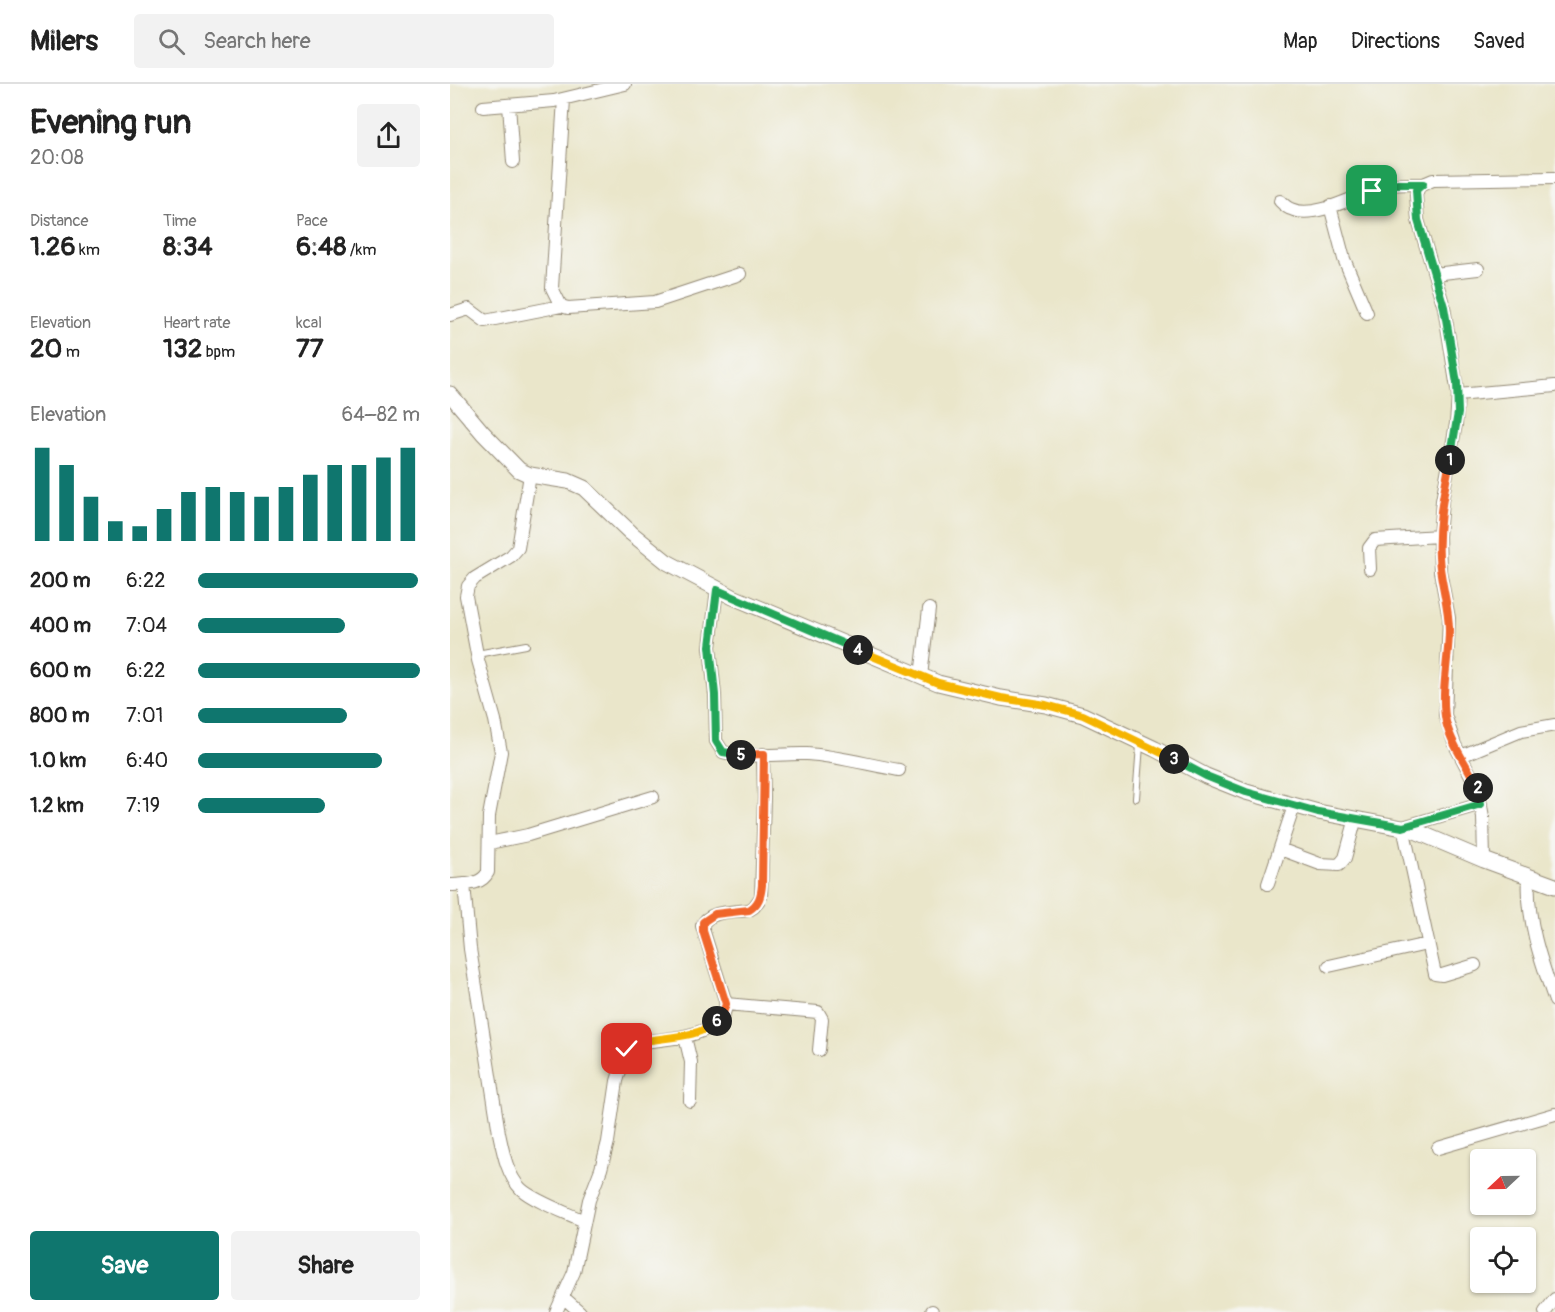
<!DOCTYPE html>
<meta charset="utf-8">
<style>
body{margin:0;font-family:Pangolin,sans-serif;background:#f2f2f2;color:#222;height:100vh;display:flex;flex-direction:column;font-size:22px;white-space:nowrap}
*{box-sizing:border-box;margin:0}
p{font-size:20px;color:#767676}
.icon{flex:none;width:33px;height:33px;fill:none;stroke:currentColor;stroke-width:2;stroke-linecap:round;stroke-linejoin:round}
.map{position:relative;flex:1;overflow:hidden}
.side{display:flex;flex-direction:column;background:#fff;width:450px}
.side>*{flex:none}
.needle{width:39px;rotate:248deg}
.fabs{position:absolute;left:1020px;top:1065px;display:grid;gap:12px}
.fabs a{display:grid;place-items:center;width:66px;height:66px;border-radius:6px;background:#fff;box-shadow:0 2px 4px #0004;font-size:30px}
.pin{position:absolute;display:grid;place-items:center;width:51px;height:51px;color:#fff;margin:-26px;border-radius:12px;box-shadow:0 3px 9px #0006}
.km{position:absolute;width:30px;height:30px;margin:-15px;border-radius:50%;background:#222;color:#fff;font-size:16px;line-height:30px;text-align:center}
.round{display:grid;place-items:center;flex:none;width:63px;height:63px;border-radius:6px;background:#f2f2f2}
.overview{display:flex;align-items:center;justify-content:space-between;height:102px;padding:0 30px}
h1{font-size:33px;font-weight:700;line-height:45px}
.figures{display:grid;grid-template-columns:repeat(3,1fr);gap:9px;height:102px;padding:6px 30px}
.figures div{display:grid;align-content:center}
.figures b{font-size:26px;font-weight:700}
.figures small{font-size:16px;font-weight:400}
.figures p{font-size:16px}
.chart{height:168px;padding:12px 30px}
.chart p{display:flex;justify-content:space-between}
.chart svg{width:100%;height:108px;margin-top:6px;stroke:#0f766e;stroke-width:6}
.action{display:flex;gap:12px;margin-top:auto;padding:12px 30px}
.action a{flex:1;height:69px;border-radius:6px;background:#0f766e;color:#fff;font-size:24px;font-weight:700;line-height:69px;text-align:center}
.action a+a{background:#f2f2f2;color:#222}
ul{padding:0 30px;list-style:none;font-size:20px}
li{display:grid;grid-template-columns:96px 72px 1fr;align-items:center;height:45px}
li i{height:15px;border-radius:8px;background:#0f766e}
header{display:flex;align-items:center;gap:36px;box-sizing:border-box;height:84px;padding:0 30px;background:#fff;border-bottom:2px solid #e0e0e0}
header strong{font-size:28px}
nav{display:flex;gap:33px;margin-inline-start:auto;font-size:21px}
.search{width:420px;height:54px;background:#f2f2f2;display:flex;align-items:center;gap:15px;box-sizing:border-box;padding:0 21px;border-radius:6px;color:#767676;font-size:22px}
main{display:flex;flex:1;min-height:0}
.map>svg:first-child{display:block}
</style>
<header>
<strong>Milers</strong>
<div class="search"><svg class="icon" aria-label="search" viewBox="0 0 24 24"><circle cx="10" cy="10" r="6"/><path d="M15 15l6 6"/></svg>Search here</div>
<nav><a>Map</a><a>Directions</a><a>Saved</a></nav>
</header>
<main>
<section class="side">
<div class="overview"><div><h1>Evening run</h1><p>20:08</p></div><a class="round"><svg class="icon" aria-label="share" viewBox="0 0 24 24"><path d="M12 15V3M7 8l5-5 5 5M5 13v7h14v-7"/></svg></a></div>
<div class="figures">
<div><p>Distance</p><b>1.26<small> km</small></b></div>
<div><p>Time</p><b>8:34</b></div>
<div><p>Pace</p><b>6:48<small> /km</small></b></div>
</div>
<div class="figures">
<div><p>Elevation</p><b>20<small> m</small></b></div>
<div><p>Heart rate</p><b>132<small> bpm</small></b></div>
<div><p>kcal</p><b>77</b></div>
</div>
<div class="chart"><p><span>Elevation</span>64–82 m</p>
<svg viewBox="0 0 160 44" preserveAspectRatio="none"><path d="M5 44V6M15 44V13M25 44V26M35 44V36M45 44V38M55 44V31M65 44V24M75 44V22M85 44V24M95 44V26M105 44V22M115 44V17M125 44V13M135 44V13M145 44V10M155 44V6"/></svg>
</div>
<ul>
<li><b>200 m</b>6:22<i style="width:99%"></i></li>
<li><b>400 m</b>7:04<i style="width:66%"></i></li>
<li><b>600 m</b>6:22<i style="width:100%"></i></li>
<li><b>800 m</b>7:01<i style="width:67%"></i></li>
<li><b>1.0 km</b>6:40<i style="width:83%"></i></li>
<li><b>1.2 km</b>7:19<i style="width:57%"></i></li>
</ul>
<div class="action"><a>Save</a><a>Share</a></div>
</section>
<div class="map">
<svg width="1105" height="1228" viewBox="0 0 1105 1228">
<rect width="100%" height="100%" fill="#f6f6f2"/>
<filter id="ink" filterUnits="userSpaceOnUse"><feTurbulence type="fractalNoise" baseFrequency=".0167" numOctaves="2"/><feDisplacementMap in="SourceGraphic" scale="12" xChannelSelector="R" yChannelSelector="G"/><feConvolveMatrix kernelMatrix="1 2 1 2 8 2 1 2 1" color-interpolation-filters="sRGB"/></filter>
<filter id="wash" filterUnits="userSpaceOnUse"><feTurbulence type="fractalNoise" baseFrequency=".008" numOctaves="4" result="noise"/><feDisplacementMap in="SourceGraphic" scale="24" xChannelSelector="R" yChannelSelector="G"/><feGaussianBlur stdDeviation="1.35" result="paint"/><feColorMatrix in="noise" values="0 0 0 0 0 0 0 0 0 0 0 0 0 0 0 0 0 1.4 0 .05"/><feComposite in="paint" operator="in"/></filter>
<g filter="url(#wash)">
<rect width="100%" height="100%" fill="#eae6ca"/>
</g>
<g filter="url(#ink)">
<g fill="none" stroke-linecap="round" stroke-linejoin="round">
<defs>
<path id="service" d="M27,570L76,561
M686,714L690,661"/>
<path id="minor" d="M114,15L102,204L111,222L118,224L205,218L290,190
M59,21L63,78
M33,23L104,17L175,0
M830,117C833,120 837,124 841,125C865,137 911,108 935,102C947,99 960,100 973,100
M880,122L894,175L917,229
M984,190L1028,185
M0,231L19,225L35,237L111,222
M1008,311L1105,302
M920,485L919,464L925,456L989,452
M267,505L260,563L265,611L266,657L273,668C297,675 331,669 357,670C388,672 419,681 449,686
M471,592L479,525
M1011,672L1071,647L1105,641
M39,759L78,751L203,713
M830,765L870,780L889,781L895,774L906,734
M1034,776L1033,733L1028,705L1005,661L995,631L999,534L990,487L989,452L992,417L1006,340L1008,311L994,223L968,136L966,111L969,102L983,96L1105,94
M1079,793C1076,835 1091,877 1105,917
M14,800L20,865L49,1049C53,1068 57,1091 71,1105C84,1117 117,1129 134,1137
M818,800L844,722
M0,801C14,800 31,802 38,788L39,732L51,668L45,636L28,576L16,512L18,502L25,494L61,472L68,464L80,391
M1025,881L992,891L985,890L953,743L1031,720
M879,882L977,860
M276,920L368,928L372,935L369,966
M235,953L241,978L240,1017
M988,1064L1105,1030
M113,1213L130,1228
M482,1227V1228
M106,1228L124,1188L139,1116L151,1085L158,1058L167,997L177,965L183,960L188,958C211,956 282,953 275,916L252,842C258,826 284,828 299,826L304,823L311,813L314,714L313,670
M1095,1228L1105,1215"/>
<path id="tertiary" d="M0,310L33,349L69,386L80,391L118,397L134,404L181,449L217,478L283,513L488,599L551,614L596,621L633,631L705,665L756,692L796,708L868,728L963,746L1034,776L1105,802"/>
</defs>
<use href="#service" stroke="#928874" stroke-width="8"/>
<use href="#minor" stroke="#928874" stroke-width="14"/>
<use href="#tertiary" stroke="#928874" stroke-width="17"/>
<use href="#service" stroke="#fff" stroke-width="6"/>
<use href="#minor" stroke="#fff" stroke-width="12"/>
<use href="#tertiary" stroke="#fff" stroke-width="15"/>
</g>
</g>
<g fill="none" stroke-linecap="round" stroke-linejoin="round" filter="url(#ink)">
<defs>
<path id="split-1" d="M922,107L947,100H973L966,106L968,136L994,223L1007,299L1008,329L1000,376"/>
<path id="split-2" d="M1000,376C994,408 987,440 989,473C990,497 999,521 999,546C999,575 990,609 996,638C1002,662 1018,682 1028,704"/>
<path id="split-3" d="M724,675L756,692L796,708L836,719L868,728L953,743L1031,720L1028,704"/>
<path id="split-4" d="M408,566L488,599L551,614L596,621L633,631L724,675"/>
<path id="split-5" d="M291,671L273,668L266,657L265,611L260,562L267,506L408,566"/>
<path id="split-6" d="M267,937L272,932L276,920L253,847V838L265,830L299,826C309,820 311,812 312,801L314,670L291,671"/>
<path id="split-7" d="M177,965C188,950 244,960 267,937"/>
</defs>
<use href="#split-1" stroke="#fff" stroke-width="12"/>
<use href="#split-2" stroke="#fff" stroke-width="12"/>
<use href="#split-3" stroke="#fff" stroke-width="12"/>
<use href="#split-4" stroke="#fff" stroke-width="12"/>
<use href="#split-5" stroke="#fff" stroke-width="12"/>
<use href="#split-6" stroke="#fff" stroke-width="12"/>
<use href="#split-7" stroke="#fff" stroke-width="12"/>
<use href="#split-1" stroke="#22a559" stroke-width="8"/>
<use href="#split-2" stroke="#f0652b" stroke-width="8"/>
<use href="#split-3" stroke="#22a559" stroke-width="8"/>
<use href="#split-4" stroke="#f5b400" stroke-width="8"/>
<use href="#split-5" stroke="#22a559" stroke-width="8"/>
<use href="#split-6" stroke="#f0652b" stroke-width="8"/>
<use href="#split-7" stroke="#f5b400" stroke-width="8"/>
</g>
</svg>
<div class="fabs">
<a><svg class="needle" viewBox="-14 -14 28 28"><path d="M0-13l5 13h-10z" fill="#e53935"/><path d="M0 13l5-13h-10z" fill="#767676"/></svg></a>
<a><svg class="icon" aria-label="locate" viewBox="0 0 24 24"><circle cx="12" cy="12" r="6"/><path d="M12 2v4M12 18v4M2 12h4M18 12h4"/></svg></a>
</div>
<div class="pin" style="left:922px;top:107px;background:#1e9e55"><svg class="icon" aria-label="arrive" viewBox="0 0 24 24"><path d="M6 21V4h12l-3 4 3 4H6"/></svg></div>
<div class="pin" style="left:177px;top:965px;background:#d93025"><svg class="icon" aria-label="check" viewBox="0 0 24 24"><path d="M5 12l5 5 9-10"/></svg></div>
<b class="km" style="left:1000px;top:376px">1</b>
<b class="km" style="left:1028px;top:704px">2</b>
<b class="km" style="left:724px;top:675px">3</b>
<b class="km" style="left:408px;top:566px">4</b>
<b class="km" style="left:291px;top:671px">5</b>
<b class="km" style="left:267px;top:937px">6</b>
</div>
</main>
